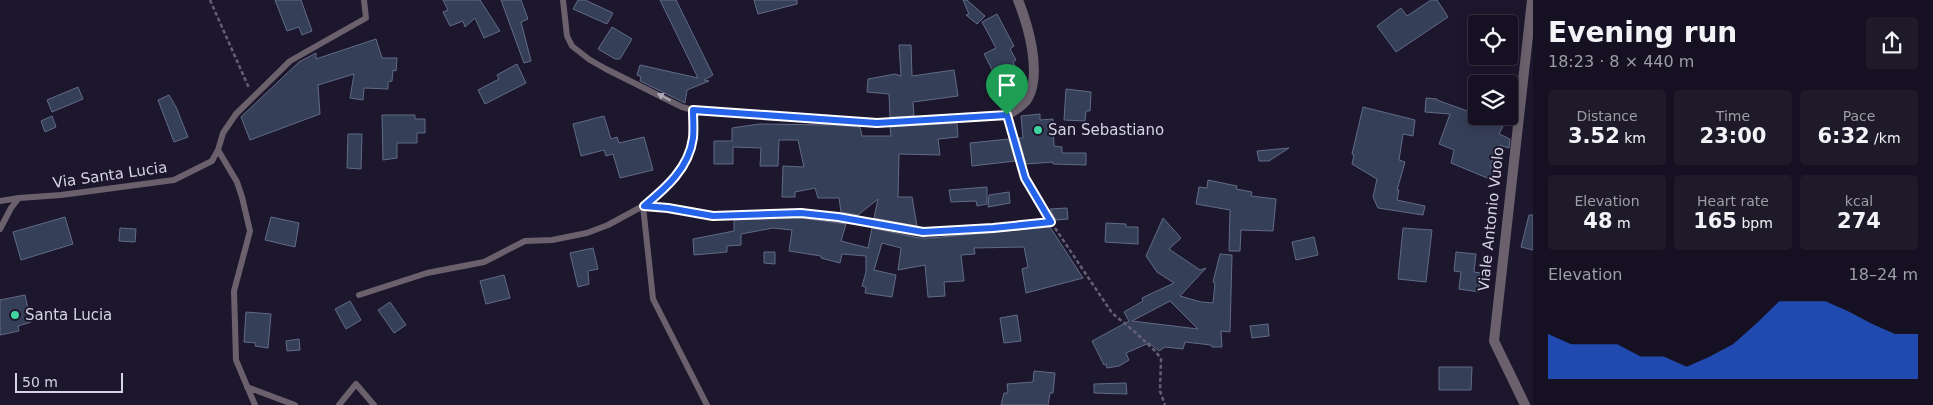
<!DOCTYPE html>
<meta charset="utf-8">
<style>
body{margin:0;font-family:"DejaVu Sans",sans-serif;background:#1f1a2a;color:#f1f3f6;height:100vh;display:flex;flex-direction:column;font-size:19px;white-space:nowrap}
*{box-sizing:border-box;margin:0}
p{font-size:16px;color:#9e9da5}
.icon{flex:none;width:28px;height:28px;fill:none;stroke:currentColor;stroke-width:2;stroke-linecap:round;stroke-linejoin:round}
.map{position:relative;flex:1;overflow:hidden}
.panel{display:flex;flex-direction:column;background:#161122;width:400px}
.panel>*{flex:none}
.fabs{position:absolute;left:1468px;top:15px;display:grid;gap:10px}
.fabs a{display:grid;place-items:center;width:50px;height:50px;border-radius:5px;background:#161122;box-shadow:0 2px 12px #0003,0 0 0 1px #353140;font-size:25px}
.scale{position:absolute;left:15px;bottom:12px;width:108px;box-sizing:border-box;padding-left:5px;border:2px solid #d6d3e3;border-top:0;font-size:14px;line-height:18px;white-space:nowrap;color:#d6d3e3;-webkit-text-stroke:4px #1d172e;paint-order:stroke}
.pin{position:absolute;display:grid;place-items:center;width:42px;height:42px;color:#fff;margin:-51px -21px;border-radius:50% 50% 50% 0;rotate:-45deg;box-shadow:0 0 5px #0007}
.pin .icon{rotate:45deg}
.round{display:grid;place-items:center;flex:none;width:52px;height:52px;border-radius:5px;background:#1f1a2a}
.head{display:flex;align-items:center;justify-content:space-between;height:85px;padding:0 15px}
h1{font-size:28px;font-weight:700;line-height:38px}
.stats{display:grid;grid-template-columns:repeat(3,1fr);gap:8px;height:85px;padding:5px 15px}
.stats div{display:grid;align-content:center;border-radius:5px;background:#1f1a2a;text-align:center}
.stats b{font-size:21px;font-weight:700}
.stats small{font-size:14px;font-weight:400}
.stats p{font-size:14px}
.chart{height:140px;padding:10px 15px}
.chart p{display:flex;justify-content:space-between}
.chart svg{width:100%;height:90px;margin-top:5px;fill:#2563eb;opacity:.7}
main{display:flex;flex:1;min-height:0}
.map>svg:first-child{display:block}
</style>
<main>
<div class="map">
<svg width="1533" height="405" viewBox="0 0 1533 405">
<rect width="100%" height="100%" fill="#1d172e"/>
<path fill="#363f58" stroke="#616b86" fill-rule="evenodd" d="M275,0H301L312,31L302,35L299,27L287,31Z
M443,0H480L500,31L484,38L475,18L465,27L463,21L450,26L443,12L448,10Z
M501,0H521L528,19L521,22L531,61L524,63Z
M578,0H585L613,13L607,24L573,9Z
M660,0H676L713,75L704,80L709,81L687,90L685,103L640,81L641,77L637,75L640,65L698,78Z
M754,0H797V4L758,14Z
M963,0H967L985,16L977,24L966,15L969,14Z
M1431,0H1437L1448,17L1396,52L1377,26L1401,8L1407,16Z
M997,14L1014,46L1010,49L1016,60L1013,62L1022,81L1013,103L1009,106V75L998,81L984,54L996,48L982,22Z
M612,27L632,39L620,59H615L598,49Z
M376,39L382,58H397L396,71L393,70L392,81L388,82V89L364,88L363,100L350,98L354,74L318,85L320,114L250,140L241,117L299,62L316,53V59Z
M899,45H911L912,76L954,70L958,96L913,102L914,116L890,117L889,94L867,92L868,79L895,74L901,76Z
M517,64L526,83L485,104L478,90L499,79L497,75Z
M78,87L83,99L52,112L47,100Z
M1066,89L1091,92L1090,111H1086L1085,121L1064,120Z
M169,95L176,107L188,137L174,142L158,100Z
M1426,98L1437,99V100L1470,112L1476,116H1499L1506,120L1499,134L1510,139L1509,148L1499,145L1490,166L1496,169L1492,180L1451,163L1454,150L1439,144L1450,114L1425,112Z
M1363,107L1415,120L1413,136L1403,134L1399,160L1405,162L1397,190H1399L1397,200L1425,206L1423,215L1378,208L1373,197L1377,179L1352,164L1354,155L1352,154Z
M1040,114V120L1053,119L1054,146L1062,147V153H1086V165L1053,164V162L1026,164L1019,138H1023L1021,116Z
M382,115H415V119H425V133H417V143H397V158L383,160Z
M52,116L56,127L45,132L41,121Z
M604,116L611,139L617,137L619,143L644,137L653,170L620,178L613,154L606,156L604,150L581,156L573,124Z
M957,123L958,137L938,139L940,155L899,154L898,197H912L917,226L874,218L878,199L858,215L841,212L839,198H818L815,188L795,192V197H782L783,166L804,167L798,140H779L778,166H760L761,148L733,147V164H714V141H732V128L759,124L834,125L860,127L862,136H891L890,127Z
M348,134H362L361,169L347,168Z
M1009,139L1015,161L972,166L970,143Z
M1289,148L1269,161H1259L1257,151Z
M1208,180L1237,186L1236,189L1252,192L1251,196L1276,199L1273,231L1241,230L1240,251H1229L1230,210L1196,204L1199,187L1207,188Z
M987,187V204L977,206L976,201L951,202L949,190Z
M1009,192L1010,203L988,207L989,195Z
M1067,208L1068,219L1056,220L1050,209Z
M1529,215H1533V250L1521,247Z
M65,217L73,244L21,260L13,232Z
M271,217L299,223L295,247L265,240Z
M801,218L846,224L841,241L868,248L872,228L919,238H931L1050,227L1083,278L1026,293L1022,269L1028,267L1024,247L974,248L975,254L961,255L964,281L944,282L945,296L928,297L925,265L898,270L901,248L882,243L874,270L896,275L892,297L865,293L866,287L862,286L866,272V256L842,254L840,263L821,258V256L789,251L792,230L773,228L741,234V245L727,246V252L694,255L693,239L734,231V220Z
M1163,218L1181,238L1169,249L1200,270L1206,268L1180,296L1201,302L1213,303L1215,283L1213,282L1220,254L1232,255L1230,332L1221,331L1222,347H1212L1211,345L1185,342L1183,349L1165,347L1159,351L1149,343L1126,353L1129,360L1119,366L1107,368L1106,364L1104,365L1092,341L1129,321L1124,312L1143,301L1142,298L1174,283L1157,272L1146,256ZM1170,301L1198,329L1132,321Z
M1106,223L1126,224V227H1138V244L1105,242Z
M120,228L136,229L135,242L119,241Z
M1403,228L1432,230L1426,282L1398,279Z
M1314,237L1318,255L1296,260L1292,242Z
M593,248L598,269L588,271L589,284L578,287L570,253Z
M764,252H775V264L764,263Z
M1456,252L1476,254L1474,272L1481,273L1479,292L1459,289L1461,272L1454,271Z
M504,275L510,298L486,304L480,281Z
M25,295L31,322L18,326L19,331L0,335V300Z
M350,301L361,320L346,329L335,309Z
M390,302L406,325L394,333L378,310Z
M246,312L271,314L268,348L255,346L256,343L244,342Z
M1017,315L1021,341L1004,343L1000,318Z
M1268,324L1269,336L1252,338L1250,326Z
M299,339L300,350L287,351L286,341Z
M1439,367H1472L1471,390H1439Z
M1034,371L1055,373L1053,393H1050L1048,405H1001L1004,393H1008L1007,384L1033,382Z
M1126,383L1127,394L1094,393V384Z"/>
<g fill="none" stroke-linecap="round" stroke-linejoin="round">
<path stroke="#645f74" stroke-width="2.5" stroke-dasharray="4 2.5" stroke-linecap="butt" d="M210,0L249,88
M1055,228L1112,313L1135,332L1156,352L1161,359L1160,391L1165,405"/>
<path stroke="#6a616c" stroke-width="6" d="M563,0L567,36L572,46L590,60L606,69L682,107L693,110L877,123L1007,115L1025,178L1051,221L993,228L923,232L838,217L801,213L713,216L668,208L643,206
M218,150L237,182L242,197L250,231L234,291L236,360L255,405
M0,201L19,198
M643,206L653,299L707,405
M0,229L11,208L19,198L61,195L174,180L212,161L218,150L223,133L236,114L290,61L366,18L364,0
M359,295L427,273L484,262L525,241L552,240L587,233L608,225L643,206L666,187L687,160L693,138V110
M247,387L295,405
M339,405L356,384L374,405"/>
<path stroke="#6a616c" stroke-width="10" d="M1007,115C1014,111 1024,105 1028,98C1042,72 1028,25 1018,0
M1525,405L1494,341L1532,0"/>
</g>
<defs><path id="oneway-solid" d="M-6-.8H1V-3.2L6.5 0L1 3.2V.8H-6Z" transform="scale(1.25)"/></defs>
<use fill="#b0abb9" href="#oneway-solid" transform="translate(664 97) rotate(-152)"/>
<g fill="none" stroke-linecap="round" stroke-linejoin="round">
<defs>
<path id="route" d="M693,110L877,123L1007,115L1025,178L1051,222L993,228L923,232L838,217L801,213L713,216L668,208L644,206C666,188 689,168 693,138C694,129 693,119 693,110Z"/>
</defs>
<use href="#route" stroke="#fff" stroke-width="10"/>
<use href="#route" stroke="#2563eb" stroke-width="6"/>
</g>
<g fill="#40d4a2" stroke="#1d172e" stroke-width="2">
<circle cx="1038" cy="130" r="5"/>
<circle cx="15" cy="315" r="5"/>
</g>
<g text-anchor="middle" stroke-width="4" stroke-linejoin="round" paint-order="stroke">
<g font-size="15" fill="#d6d3e3" stroke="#1d172e" text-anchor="start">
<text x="1048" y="135">San Sebastiano</text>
<text x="25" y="320">Santa Lucia</text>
</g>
<g font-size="15" fill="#d6d3e3" stroke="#1d172e">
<text transform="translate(110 175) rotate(-8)" y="5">Via Santa Lucia</text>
<text transform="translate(1491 219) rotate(-84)" y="5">Viale Antonio Vuolo</text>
</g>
</g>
</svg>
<div class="fabs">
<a><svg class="icon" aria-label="locate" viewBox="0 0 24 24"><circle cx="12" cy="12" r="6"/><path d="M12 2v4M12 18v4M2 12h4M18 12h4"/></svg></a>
<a><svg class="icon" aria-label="layers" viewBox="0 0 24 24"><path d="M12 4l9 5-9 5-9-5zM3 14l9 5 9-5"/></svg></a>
</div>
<div class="scale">50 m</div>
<div class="pin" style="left:1007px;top:115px;background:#1e9e55"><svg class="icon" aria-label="arrive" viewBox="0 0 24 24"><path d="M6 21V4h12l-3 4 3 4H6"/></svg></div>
</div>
<section class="panel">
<div class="head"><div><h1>Evening run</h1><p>18:23 · 8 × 440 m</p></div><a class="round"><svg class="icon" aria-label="share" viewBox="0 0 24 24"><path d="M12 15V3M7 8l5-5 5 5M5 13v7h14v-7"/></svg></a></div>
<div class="stats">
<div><p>Distance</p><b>3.52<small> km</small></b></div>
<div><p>Time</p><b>23:00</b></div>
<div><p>Pace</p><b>6:32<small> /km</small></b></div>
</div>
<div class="stats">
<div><p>Elevation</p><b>48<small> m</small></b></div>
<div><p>Heart rate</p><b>165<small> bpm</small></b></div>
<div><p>kcal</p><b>274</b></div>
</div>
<div class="chart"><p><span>Elevation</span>18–24 m</p>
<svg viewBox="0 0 160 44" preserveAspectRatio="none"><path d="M0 44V22L10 27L20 27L30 27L40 33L50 33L60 38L70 33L80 27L90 17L100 6L110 6L120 6L130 11L140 17L150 22L160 22V44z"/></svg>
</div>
</section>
</main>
